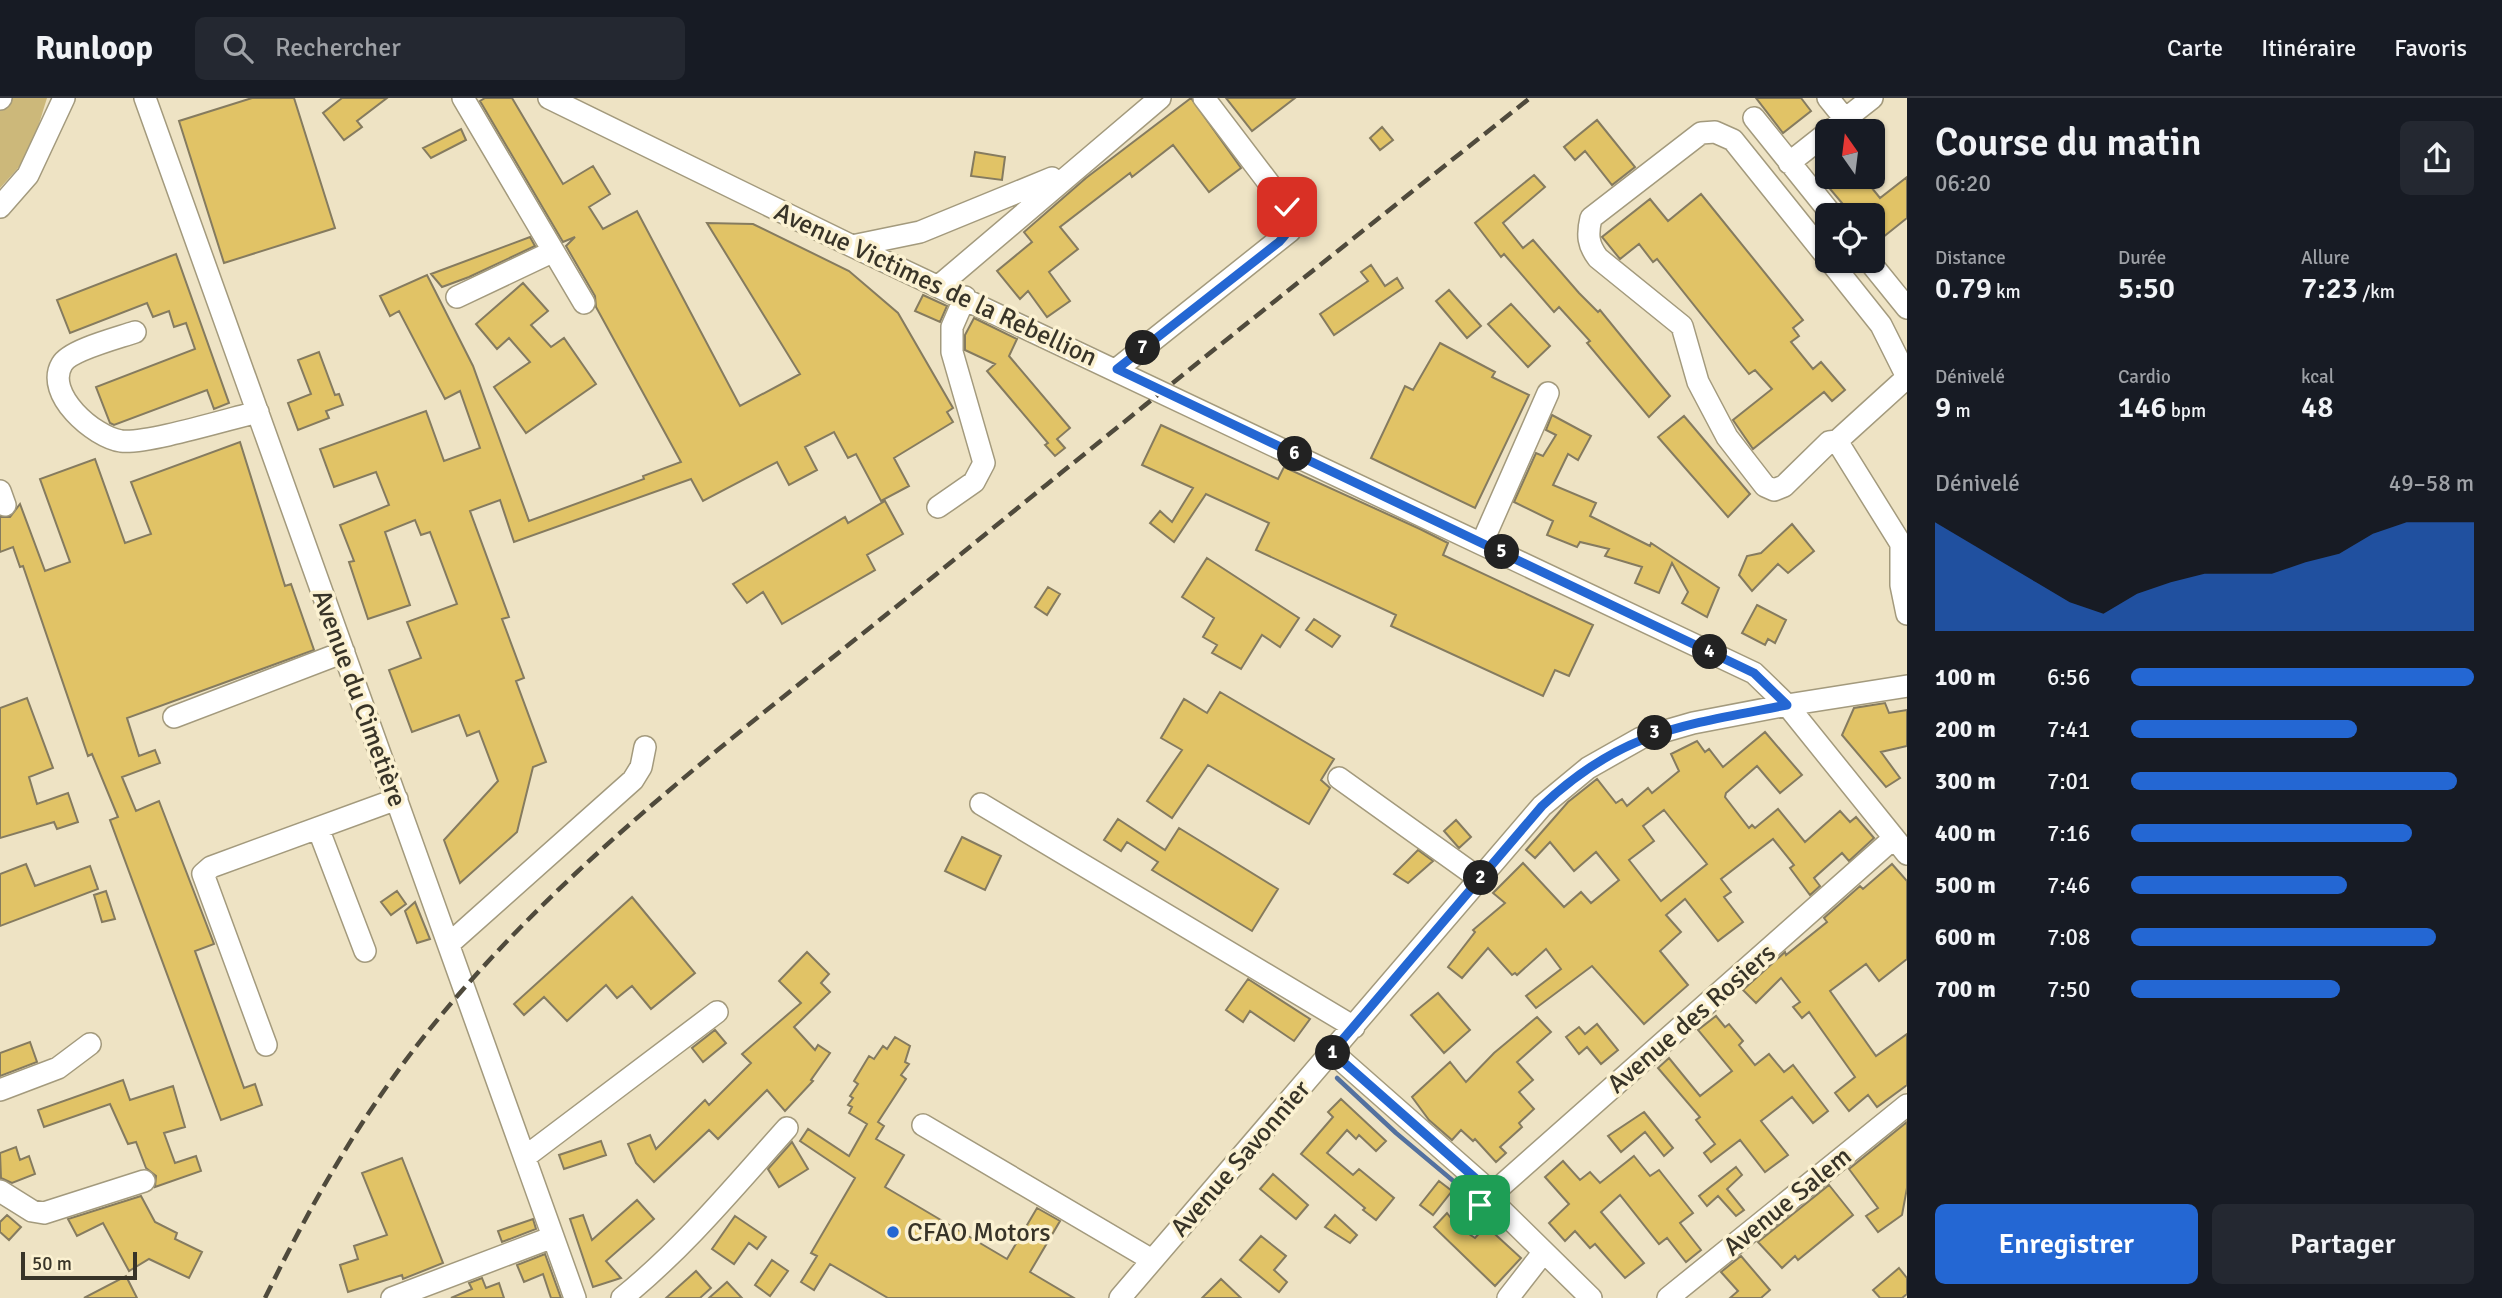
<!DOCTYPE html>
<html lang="fr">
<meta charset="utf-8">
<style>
body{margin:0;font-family:Signika,sans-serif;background:#242831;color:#f1f3f6;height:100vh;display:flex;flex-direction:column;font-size:26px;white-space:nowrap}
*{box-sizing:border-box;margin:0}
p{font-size:23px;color:#9ea1a6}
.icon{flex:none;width:38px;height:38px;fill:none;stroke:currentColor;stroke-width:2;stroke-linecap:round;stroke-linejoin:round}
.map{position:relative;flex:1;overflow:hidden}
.drawer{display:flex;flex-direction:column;background:#171b24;width:595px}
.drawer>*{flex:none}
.needle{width:46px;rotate:346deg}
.fabs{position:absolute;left:1815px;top:21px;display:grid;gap:14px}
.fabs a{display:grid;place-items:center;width:70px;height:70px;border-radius:10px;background:#171b24;box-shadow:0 2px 5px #0004;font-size:35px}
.scale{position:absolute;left:21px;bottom:18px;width:116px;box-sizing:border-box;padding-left:7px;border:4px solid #383428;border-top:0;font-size:19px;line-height:24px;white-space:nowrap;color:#383428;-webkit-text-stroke:5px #fbf1d1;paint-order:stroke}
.pin{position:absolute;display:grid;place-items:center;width:60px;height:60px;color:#fff;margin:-30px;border-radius:14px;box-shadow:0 4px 10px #0006}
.km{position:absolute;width:35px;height:35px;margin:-18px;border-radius:50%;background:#222;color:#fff;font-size:19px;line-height:35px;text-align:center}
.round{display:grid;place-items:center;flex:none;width:74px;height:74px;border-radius:10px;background:#242831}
.summary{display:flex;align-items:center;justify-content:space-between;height:119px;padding:0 28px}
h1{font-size:38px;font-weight:600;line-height:52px}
.metrics{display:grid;grid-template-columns:repeat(3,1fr);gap:10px;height:119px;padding:7px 28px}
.metrics div{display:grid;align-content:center}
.metrics b{font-size:30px;font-weight:600}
.metrics small{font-size:19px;font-weight:400}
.metrics p{font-size:19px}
.chart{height:196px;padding:14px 28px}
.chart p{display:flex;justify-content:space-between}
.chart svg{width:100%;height:126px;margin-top:7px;fill:#2467d3;opacity:.7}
.button{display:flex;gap:14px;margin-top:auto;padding:14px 28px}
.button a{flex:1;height:80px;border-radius:10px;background:#2467d3;color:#fff;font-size:28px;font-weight:600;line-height:80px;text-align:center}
.button a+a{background:#242831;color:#f1f3f6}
ul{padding:0 28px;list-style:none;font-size:23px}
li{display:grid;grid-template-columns:112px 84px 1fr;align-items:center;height:52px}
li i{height:18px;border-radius:9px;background:#2467d3}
header{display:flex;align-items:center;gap:42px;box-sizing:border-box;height:98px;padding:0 35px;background:#171b24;border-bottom:2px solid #363941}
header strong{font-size:33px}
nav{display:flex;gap:38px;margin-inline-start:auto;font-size:24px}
.search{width:490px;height:63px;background:#242831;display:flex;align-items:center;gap:18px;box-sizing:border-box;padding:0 24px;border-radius:10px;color:#9ea1a6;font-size:26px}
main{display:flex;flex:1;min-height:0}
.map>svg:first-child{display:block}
</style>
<header>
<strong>Runloop</strong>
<div class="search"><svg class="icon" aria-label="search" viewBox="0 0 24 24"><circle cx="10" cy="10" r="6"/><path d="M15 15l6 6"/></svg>Rechercher</div>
<nav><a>Carte</a><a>Itinéraire</a><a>Favoris</a></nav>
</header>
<main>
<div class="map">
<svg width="1907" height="1200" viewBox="0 0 1907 1200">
<rect width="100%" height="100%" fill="#eee3c4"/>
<path fill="#ccb87a" d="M0,0H47L29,58L0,90Z"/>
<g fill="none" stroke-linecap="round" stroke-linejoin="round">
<path stroke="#53719f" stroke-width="4.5" d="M1337,980L1396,1035L1476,1102"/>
</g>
<path fill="#e1c366" stroke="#857b5f" stroke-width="2" fill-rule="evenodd" d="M252,0H294L335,130L224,165L179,23Z
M342,0H387L357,23L362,29L344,42L323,15Z
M485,0H512L563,86L593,68L610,96L589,109L603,131L637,113L740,308L800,276L707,125L753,126L849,173L898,215L953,310L947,314L953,324L894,360L909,388L881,403L856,356L848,360L834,334L805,349L817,372L789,387L777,364L703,403L691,381L514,444L500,402L470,413L509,519L502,521L524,580L516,583L546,664L533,669L517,734L460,785L444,742L498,683L479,633L467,638L459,617L412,634L389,572L421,560L407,524L457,506L430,434L421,437L415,422L385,434L410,507L368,521L349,464L354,463L340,427L389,407L376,374L334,389L320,351L426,313L444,363L480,350L460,293L445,301L399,213L390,218L380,198L427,177L473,268L529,423L644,381L643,378L681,364L596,209L595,198L566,148L575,139L563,144L480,3Z
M1191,0L1241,70L1209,94L1173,47L1132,79L1130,75L1060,129L1078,151L1049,174L1070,203L1047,219L1028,193L1020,201L997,173L1032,144L1024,134L1086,80Z
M1226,0H1295L1252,33Z
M1756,0H1801L1811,13L1783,35Z
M1597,22L1635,69L1612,87L1585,53L1575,62L1564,49Z
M1382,29L1393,42L1380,52L1370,40Z
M461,31L466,42L431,60L423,50Z
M975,54L1005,59L1002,82L971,78Z
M1534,77L1545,89L1503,125L1523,150L1533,142L1579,195L1598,214L1600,212L1670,298L1649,319L1587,245L1590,243L1559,209L1554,214L1504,156L1501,159L1475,125Z
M1820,79H1863L1880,100L1907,79V120L1872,148V117H1852Z
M1701,96L1803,222L1793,230L1799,238L1791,244L1813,271L1821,264L1845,292L1832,303L1824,294L1753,351L1733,322L1772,291L1755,272L1749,276L1657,161L1653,164L1639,146L1620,161L1602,139L1650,101L1668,123Z
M530,139L535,148L469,179L442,189L431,176Z
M176,156L229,305L214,311L207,292L114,327L110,325L96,289L195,251L186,225L174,229L169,213L153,219L147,205L70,235L57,202Z
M1371,167L1385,188L1397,180L1403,190L1334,237L1320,216L1368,183L1361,174Z
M523,185L548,213L531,227L551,249L564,240L596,286L526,335L494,289L530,264L509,240L497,251L476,226Z
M1449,192L1481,228L1467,240L1436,203Z
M923,197L947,208L940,224L915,213Z
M1511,206L1550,248L1528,269L1488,226Z
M974,220L1017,241L1009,258L1070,330L1057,341L1065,350L1055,358L1045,347L1048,345L987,273L995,266L965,252V237Z
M1440,245L1495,274L1492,279L1529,297L1475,410L1371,360L1405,288L1413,292Z
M319,254L335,297L339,296L343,307L326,313L329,320L298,332L288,305L311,296L298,262Z
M1552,317L1591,338L1578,362L1568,356L1553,387L1596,405L1590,418L1650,448L1651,445L1719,490L1707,519L1682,505L1688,494L1672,465L1659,495L1635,485L1642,469L1605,458L1609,451L1580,444L1577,449L1547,437L1553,423L1514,404L1536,355L1543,358L1556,337L1546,332Z
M1684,318L1750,396L1728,419L1658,339Z
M1161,327L1278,381L1284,369L1420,431L1448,445L1443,457L1593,527L1569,578L1555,572L1543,598L1391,528L1396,517L1256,452L1269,425L1206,396L1174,444L1150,425L1160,413L1172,424L1193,390L1142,367Z
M240,344L285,488L291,486L314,552L127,620L139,658L155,652L160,665L122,679L136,713L159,703L214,846L195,853L244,990L255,986L262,1007L221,1022L110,722L118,719L92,656L88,658L23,468L20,469L13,449L0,454V419H10L20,406L45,473L70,464L40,381L95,361L125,445L151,436L131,384Z
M885,403L903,436L867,457L875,472L782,526L763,494L747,505L733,486L845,419L848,425Z
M1792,426L1814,453L1788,475L1778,466L1752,493L1739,477L1747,458L1761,455Z
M1207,460L1299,520L1280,549L1262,537L1241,571L1212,555L1217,547L1203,539L1214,520L1182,499Z
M1048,489L1060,496L1047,517L1035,509Z
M1757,507L1786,522L1775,545L1768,541L1765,547L1742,535Z
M1314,521L1340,538L1332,549L1306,532Z
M1220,594L1334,661L1321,682L1330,690L1309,726L1208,667L1172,720L1147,703L1182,652L1161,640L1184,601L1207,615Z
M27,600L53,670L29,679L37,706L68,695L78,724L57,731L54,724L0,740V610Z
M1885,605L1889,615L1907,612V648L1881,654L1900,680L1886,689L1842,637L1854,610Z
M1765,634L1802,677L1780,695L1757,668L1726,695L1725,699L1749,730L1752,727L1755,730L1778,711L1805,744L1840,713L1850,724L1856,719L1874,740L1849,763L1842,755L1814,780L1820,788L1810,797L1790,770L1794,767L1773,741L1721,781L1731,794L1724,799L1743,824L1718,843L1685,801L1666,817L1681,834L1660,853L1688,887L1644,926L1592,868L1536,910L1526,898L1561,871L1546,851L1517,877L1515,875L1512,877L1488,850L1462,880L1448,869L1475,834L1473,832L1505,805L1493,795L1523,765L1564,809L1581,794L1591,805L1619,782L1596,754L1574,773L1550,744L1535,760L1526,752L1568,704L1597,681L1616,705L1622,701L1627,708L1648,690L1652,695L1679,673L1671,656L1697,643L1705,654L1709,651L1723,669ZM1664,712L1707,766L1661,803L1629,762L1654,743L1643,728Z
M1118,721L1165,752L1179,730L1278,791L1252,833L1152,772L1158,764L1127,744L1121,753L1104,742Z
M1456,722L1471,739L1459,750L1444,733Z
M962,739L1001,758L985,792L945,773Z
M1418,752L1433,763L1408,785L1394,776Z
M26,766L35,788L90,768L98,791L0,828V776Z
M1892,766L1907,783V861L1879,883L1866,866L1830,893L1876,958L1907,936V987L1877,1009L1868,997L1849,1013L1835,995L1855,979L1809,914L1802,920L1793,909L1800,904L1781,880L1756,905L1743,892L1785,854L1786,857L1827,824L1824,820L1860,788L1863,791Z
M106,793L115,821L102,824L94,797Z
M397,793L406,806L391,817L381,804Z
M632,799L695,875L651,911L632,888L617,900L606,887L567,923L544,899L524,917L514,906Z
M415,804L430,841L417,845L405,813Z
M807,854L829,876L821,885L830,894L794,929L815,952L818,947L830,955L811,982L813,983L785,1013L767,992L718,1041L709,1032L654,1084L636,1065L628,1046L650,1037L656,1051L705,1002L709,1007L751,965L742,956L801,905L779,883Z
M1248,881L1310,921L1294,943L1250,913L1243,924L1226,912Z
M1438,895L1470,932L1444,955L1411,917Z
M1716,918L1725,929L1729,926L1743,943L1739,947L1755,967L1769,956L1784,974L1793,967L1828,1013L1813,1025L1792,999L1761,1023L1788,1057L1765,1074L1740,1042L1711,1064L1704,1055L1715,1046L1696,1022L1700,1019L1658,970L1669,960L1700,998L1732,973L1698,932Z
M1537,919L1551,934L1517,964L1533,982L1519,994L1534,1011L1519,1025L1522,1029L1500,1049L1506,1055L1496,1064L1475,1041L1473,1043L1461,1032L1452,1042L1429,1022L1412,999L1450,964L1466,984L1494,955Z
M1597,926L1618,952L1601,966L1587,949L1579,956L1566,939L1579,929L1585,936Z
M715,932L726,945L703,964L692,950Z
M895,939L910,948L905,964L909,966L901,977L906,981L878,1024L884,1028L876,1041L904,1057L885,1089L1007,1161L1037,1110L1060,1123L1030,1174L1074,1200H888L830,1166L814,1192L801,1184L817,1158L811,1155L855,1080L800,1043L808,1031L849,1058L867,1026L849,1015L852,1009L848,1007L853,1000L850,998L858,986L854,983L869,958L874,961L883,948L887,951Z
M30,944L37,964L0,978V955Z
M123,982L130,1002L173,988L185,1029L164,1035L175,1065L196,1058L201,1073L155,1089L156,1078L146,1070L136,1044L128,1046L110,1006L44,1029L38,1012Z
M1341,1001L1386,1043L1376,1053L1359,1037L1356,1041L1347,1032L1327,1055L1353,1077L1359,1071L1394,1100L1376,1122L1363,1112L1365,1110L1301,1056L1333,1019L1328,1014Z
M1644,1014L1673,1050L1664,1058L1645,1034L1621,1054L1608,1038Z
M1907,1024V1090L1902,1117L1878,1134L1866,1118L1878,1110L1849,1071Z
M601,1043L606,1057L564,1071L559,1057Z
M792,1044L808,1071L779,1089L768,1071Z
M16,1049L20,1062L29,1058L35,1076L12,1085L1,1080L0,1055Z
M1634,1058L1650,1078L1659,1072L1693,1115L1680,1125L1701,1152L1686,1164L1667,1140L1659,1146L1620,1097L1601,1114L1644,1165L1625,1180L1595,1146L1590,1150L1575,1133L1565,1143L1549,1125L1569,1106L1545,1079L1563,1063L1580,1082L1590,1074L1600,1085Z
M402,1060L443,1165L403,1181L402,1177L348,1194L340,1167L358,1161L354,1148L387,1137L362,1075Z
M1736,1069L1742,1077L1727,1091L1744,1112L1736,1118L1718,1098L1707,1108L1699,1098Z
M1273,1076L1308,1107L1296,1121L1260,1091Z
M1439,1083L1452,1093L1433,1117L1420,1107Z
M1829,1087L1853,1117L1798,1162L1795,1158L1782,1170L1758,1144Z
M141,1098L155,1124L177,1135L175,1141L202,1154L189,1180L149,1161L129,1173L103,1125L77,1138L68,1121Z
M637,1102L654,1121L606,1163L621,1180L593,1189L570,1121L583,1117L592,1142Z
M1447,1115L1457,1128L1475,1140L1486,1128L1521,1160L1495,1188L1434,1129Z
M7,1117L21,1129L9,1142L0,1134V1124Z
M1335,1117L1357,1137L1350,1145L1325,1129Z
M735,1118L766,1139L757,1151L749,1145L734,1166L712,1151Z
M533,1121L536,1131L502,1144L498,1133Z
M1261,1138L1286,1158L1274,1172L1287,1184L1279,1194L1240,1162Z
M545,1156L561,1200H551L543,1176L524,1184L517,1167Z
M1741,1158L1770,1192L1761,1200H1730L1738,1193L1721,1174Z
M772,1162L788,1173L770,1198L755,1187Z
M1899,1170L1907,1180V1196L1902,1200H1880L1873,1192Z
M696,1173L711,1190L700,1200H666Z
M126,1178L137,1200H84Z
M482,1180L486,1190L499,1185L504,1200H451L472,1191L469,1185Z
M1221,1181L1241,1200H1202Z
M727,1184L742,1200H709Z"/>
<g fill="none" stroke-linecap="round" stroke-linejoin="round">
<defs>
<path id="minor" d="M145,0L575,1200
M463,0L584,205
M549,0L852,148L1754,575L1787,607L1907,756
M1828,0L1845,21
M0,1L1,0
M1754,20L1832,117
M1830,33L1872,0
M1789,65L1827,35
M0,109L28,77L64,0
M852,148L920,134L1052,80
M1827,159L1733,42L1715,34L1701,35L1591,120C1587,137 1588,147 1598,160L1682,228L1698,284L1727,339L1765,388L1774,392L1784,388L1829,344L1837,343L1901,446V487L1907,516
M1830,163L1881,227L1906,277L1902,284L1837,343
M1869,163L1907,210
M940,187L1160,0
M457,199L552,154
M135,234C118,240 70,252 62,266C44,296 94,339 121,343C147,346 228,321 258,314
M1117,271L1290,133L1291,121L1287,109L1204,0
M0,393L5,407
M938,409L974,384L984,365L952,254V229L965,199
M1482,445L1548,295
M174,619L344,554
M1339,680L1480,781
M981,706L1354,929
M318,730L365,853
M449,846L633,682L641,669L645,649
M266,947L203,776L211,769L397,701
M1332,954L1492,1095
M0,992L58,970L90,946
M923,1027L1152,1162
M525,1059L717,914
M0,1093L32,1113L44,1115L144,1083
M1488,1099L1591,1200
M1466,1119L1894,740
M392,1200L553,1139
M622,1200C684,1150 734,1089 787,1030
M1120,1200L1542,708L1588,670L1641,640L1693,625L1787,607L1907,588
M1508,1200L1543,1155
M1668,1200L1907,1007"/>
</defs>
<use href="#minor" stroke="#a39a7d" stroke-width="24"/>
<use href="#minor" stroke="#fff" stroke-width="21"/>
<path stroke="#4f4a3c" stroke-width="4.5" stroke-dasharray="14 7" stroke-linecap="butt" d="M265,1200C308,1112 355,1028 415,950C555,768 746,631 923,487C1124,323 1327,161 1530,0"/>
</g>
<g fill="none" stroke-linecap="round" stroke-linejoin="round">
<defs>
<path id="route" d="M1287,109C1293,125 1291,132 1279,144L1117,271L1754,575L1787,607C1684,627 1621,633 1542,708L1332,954L1492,1095L1480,1107"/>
</defs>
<use href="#route" stroke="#fff" stroke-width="14"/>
<use href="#route" stroke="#2467d3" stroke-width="9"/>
</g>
<circle fill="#2467d3" stroke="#fbf1d1" stroke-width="2.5" cx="893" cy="1134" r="7"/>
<g text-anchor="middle" stroke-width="7" stroke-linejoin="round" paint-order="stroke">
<g font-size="26" fill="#383428" stroke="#fbf1d1">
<text transform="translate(936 186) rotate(25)" y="9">Avenue Victimes de la Rebellion</text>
<text transform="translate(360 600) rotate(70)" y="9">Avenue du Cimetière</text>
<text transform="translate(1691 920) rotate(-41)" y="9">Avenue des Rosiers</text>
<text transform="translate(1240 1060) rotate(-49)" y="9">Avenue Savonnier</text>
<text transform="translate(1787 1103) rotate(-39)" y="9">Avenue Salem</text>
</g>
<g font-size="26" fill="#383428" stroke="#fbf1d1" text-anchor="start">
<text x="907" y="1143">CFAO Motors</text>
</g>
</g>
</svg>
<div class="fabs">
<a><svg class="needle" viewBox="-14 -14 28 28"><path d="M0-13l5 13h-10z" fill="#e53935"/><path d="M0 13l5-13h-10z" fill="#9ea1a6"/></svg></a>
<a><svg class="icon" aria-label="locate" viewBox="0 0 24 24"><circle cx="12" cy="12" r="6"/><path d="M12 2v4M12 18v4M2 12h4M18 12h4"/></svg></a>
</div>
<div class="scale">50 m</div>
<div class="pin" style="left:1480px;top:1107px;background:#1e9e55"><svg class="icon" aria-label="arrive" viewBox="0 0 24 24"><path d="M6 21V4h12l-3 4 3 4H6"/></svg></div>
<div class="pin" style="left:1287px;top:109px;background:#d93025"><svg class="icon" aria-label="check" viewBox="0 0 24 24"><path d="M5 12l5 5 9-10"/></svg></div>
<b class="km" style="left:1333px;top:955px">1</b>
<b class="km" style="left:1481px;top:780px">2</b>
<b class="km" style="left:1655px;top:635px">3</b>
<b class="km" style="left:1710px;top:554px">4</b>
<b class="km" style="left:1502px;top:454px">5</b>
<b class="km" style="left:1295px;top:356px">6</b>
<b class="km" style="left:1143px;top:250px">7</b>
</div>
<section class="drawer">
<div class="summary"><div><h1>Course du matin</h1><p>06:20</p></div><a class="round"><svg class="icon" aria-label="share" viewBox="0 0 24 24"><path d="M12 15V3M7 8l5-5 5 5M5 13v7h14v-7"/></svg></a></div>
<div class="metrics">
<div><p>Distance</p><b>0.79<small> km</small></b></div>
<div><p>Durée</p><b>5:50</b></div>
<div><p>Allure</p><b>7:23<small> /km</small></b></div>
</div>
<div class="metrics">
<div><p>Dénivelé</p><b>9<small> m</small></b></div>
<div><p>Cardio</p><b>146<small> bpm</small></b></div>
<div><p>kcal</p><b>48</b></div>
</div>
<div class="chart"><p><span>Dénivelé</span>49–58 m</p>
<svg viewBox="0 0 160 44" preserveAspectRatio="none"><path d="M0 44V6L10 13L20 20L30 27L40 34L50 38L60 31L70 27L80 24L90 24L100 24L110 20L120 17L130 10L140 6L150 6L160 6V44z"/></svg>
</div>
<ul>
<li><b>100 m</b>6:56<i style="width:100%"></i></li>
<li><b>200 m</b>7:41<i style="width:66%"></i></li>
<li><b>300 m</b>7:01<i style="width:95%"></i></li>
<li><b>400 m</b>7:16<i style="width:82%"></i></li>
<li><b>500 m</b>7:46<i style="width:63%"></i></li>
<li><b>600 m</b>7:08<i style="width:89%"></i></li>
<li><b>700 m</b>7:50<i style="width:61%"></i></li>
</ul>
<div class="button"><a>Enregistrer</a><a>Partager</a></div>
</section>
</main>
